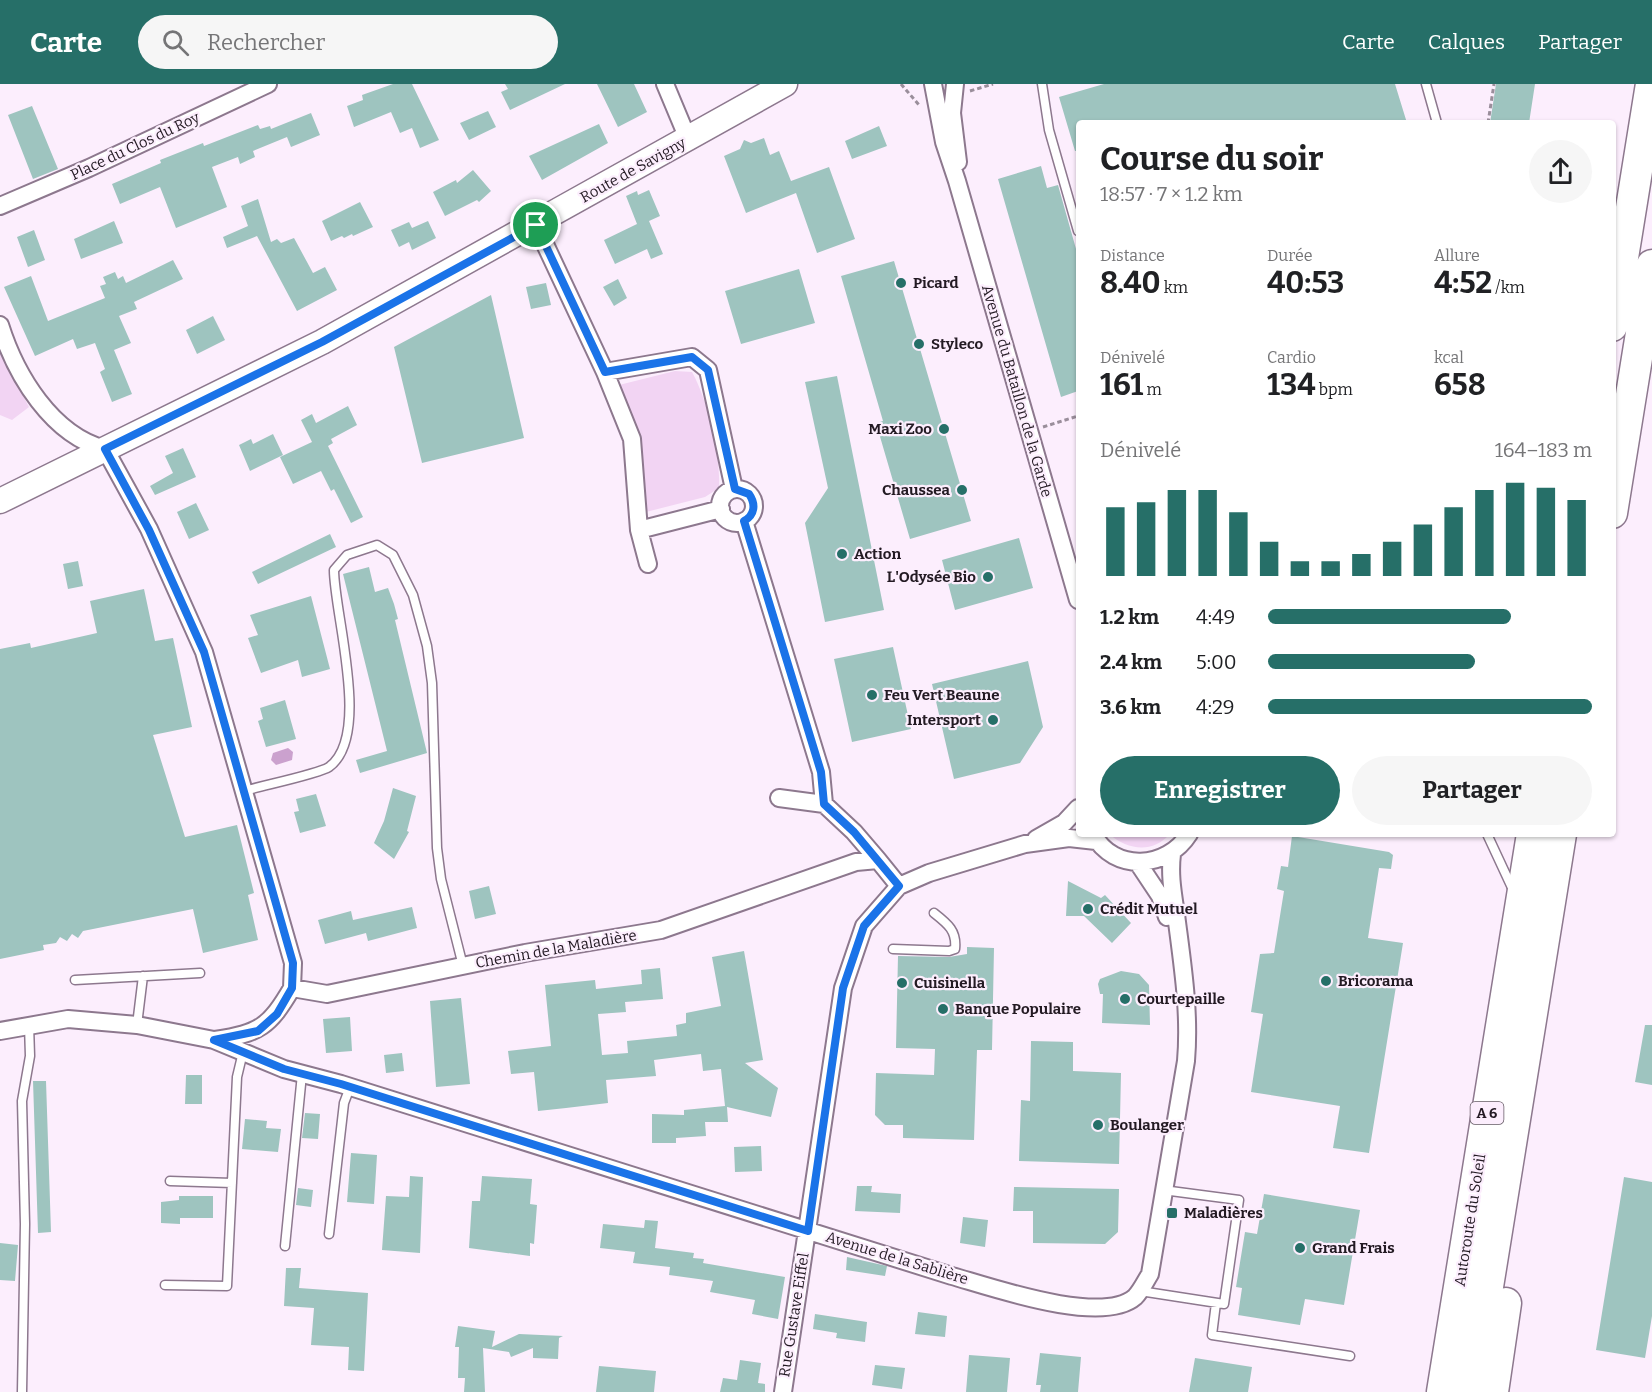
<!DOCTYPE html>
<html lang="fr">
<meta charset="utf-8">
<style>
body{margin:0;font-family:Bitter,serif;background:#f6f6f6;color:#202124;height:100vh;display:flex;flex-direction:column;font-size:22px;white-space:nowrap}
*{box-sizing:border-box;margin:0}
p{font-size:20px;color:#757577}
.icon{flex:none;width:33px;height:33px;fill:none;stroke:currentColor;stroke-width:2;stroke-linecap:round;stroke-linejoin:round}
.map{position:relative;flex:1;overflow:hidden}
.drawer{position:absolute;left:1076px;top:36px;width:540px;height:717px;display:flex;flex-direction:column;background:#fff;border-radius:6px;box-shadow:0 2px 4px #0004}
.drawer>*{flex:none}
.pin{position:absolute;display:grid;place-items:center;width:51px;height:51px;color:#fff;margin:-26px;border:3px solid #fff;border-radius:50%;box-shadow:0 2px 6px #0007}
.round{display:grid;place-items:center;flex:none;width:63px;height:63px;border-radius:32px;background:#f6f6f6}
.head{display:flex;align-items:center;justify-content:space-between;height:102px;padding:0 24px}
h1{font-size:33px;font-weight:700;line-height:45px}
.metrics{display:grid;grid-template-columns:repeat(3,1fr);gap:9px;height:102px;padding:6px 24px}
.metrics div{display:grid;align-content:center}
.metrics b{font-size:30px;font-weight:700}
.metrics small{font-size:16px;font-weight:400}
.metrics p{font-size:16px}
.chart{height:168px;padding:12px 24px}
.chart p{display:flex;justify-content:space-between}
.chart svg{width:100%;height:108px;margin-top:6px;stroke:#266f68;stroke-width:6}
.primary-button{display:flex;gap:12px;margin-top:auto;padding:12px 24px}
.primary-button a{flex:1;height:69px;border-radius:36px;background:#266f68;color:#fff;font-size:24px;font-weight:700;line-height:69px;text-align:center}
.primary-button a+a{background:#f6f6f6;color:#202124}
ul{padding:0 24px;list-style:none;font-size:20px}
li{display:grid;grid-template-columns:96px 72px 1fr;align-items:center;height:45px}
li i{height:15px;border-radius:8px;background:#266f68}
header{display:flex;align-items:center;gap:36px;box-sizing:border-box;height:84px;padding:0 30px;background:#266f68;color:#fff}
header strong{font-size:28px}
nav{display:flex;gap:33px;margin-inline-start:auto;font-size:21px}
.search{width:420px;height:54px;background:#f6f6f6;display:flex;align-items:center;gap:15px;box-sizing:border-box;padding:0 21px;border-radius:33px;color:#757577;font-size:22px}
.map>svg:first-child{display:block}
</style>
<header>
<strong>Carte</strong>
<div class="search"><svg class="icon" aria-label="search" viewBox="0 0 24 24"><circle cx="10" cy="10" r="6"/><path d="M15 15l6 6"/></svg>Rechercher</div>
<nav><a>Carte</a><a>Calques</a><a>Partager</a></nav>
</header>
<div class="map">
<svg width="1652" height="1308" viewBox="0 0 1652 1308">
<rect width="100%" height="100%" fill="#fceefd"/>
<path fill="#f2d4f3" d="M0,268L29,323L12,336L0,331Z
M675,287L692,288C708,317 721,371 719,404L705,413L642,429L619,301Z
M1109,750H1170C1152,770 1128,766 1109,750Z"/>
<path fill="#cba1ce" d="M288,664L293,668L292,676L276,681L271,676L273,669Z"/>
<path fill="#9ec4bf" d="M393,0H412L439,56L420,64L412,44L400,49L391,28L354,43L347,22L363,16L362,11Z
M505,0H565L510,26L501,8L508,5Z
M597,0H634L647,28L618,43Z
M1104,0H1395L1407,39H1078V67H1075L1059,13Z
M1496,0H1535L1529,39H1490Z
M32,22L58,85L33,95L8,31Z
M488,27L496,43L469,56L460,39Z
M311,29L320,51L291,63L287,53L253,67L255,73L240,80L238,73L212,83L227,123L176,144L160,103L120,120L112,100L161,79L160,76L203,59L204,62L258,41L260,45L270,42L271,45Z
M599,40L608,59L542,96L529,72Z
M879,42L887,62L852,75L845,57Z
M764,54L770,71L779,67L791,97L829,83L855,155L817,169L796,109L746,129L724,72L740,65L744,56L751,59Z
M1041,82L1047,104L1058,101L1078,172V307L1061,313L998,95Z
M473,86L491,107L479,118L477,116L445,132L433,108L456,96L457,99Z
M649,106L660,132L649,137L663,170L651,175L647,165L615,180L604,156L637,140L626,112L637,107L638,111Z
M258,115L271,158L277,155L281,159L294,154L313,189L325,183L337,206L297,227L257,152L227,164L223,153L248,142L241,122Z
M360,118L373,143L353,152L352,150L344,154L342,152L331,157L322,137Z
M114,137L123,159L81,175L74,155Z
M428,137L436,154L412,166L409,158L399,163L391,146L409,138L412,144Z
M34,146L45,176L28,183L17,153Z
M173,176L183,195L134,218L137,225L119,232L131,259L114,266L132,310L112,318L100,288L105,285L95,259L77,265L73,255L35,272L4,203L31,192L48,237L105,214L100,202L106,200L103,193L115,188L118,195L123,192L126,199Z
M894,177L971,437L910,455L876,339L883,337L841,192Z
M799,185L815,239L741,260L725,207Z
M618,195L627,214L614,222L603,203Z
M546,199L551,221L531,225L526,203Z
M491,211L524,354L422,379L394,263Z
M213,232L225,256L197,270L186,246Z
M837,292L884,526L825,538L805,439L828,404L805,298Z
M348,322L357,341L331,355L333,359L328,362L363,433L351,439L334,405L331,407L321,387L293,400L280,373L312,358L301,336L312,330L316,339Z
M273,350L283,371L250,387L239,361L251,355L253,360Z
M183,364L196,393L155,411L150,402L173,389L165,372Z
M196,419L209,446L189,455L177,428Z
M330,450L336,463L258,500L252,488Z
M1019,454L1033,504L955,526L942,476Z
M78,477L83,502L68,505L63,480Z
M369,483L375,508L388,504L394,520L398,535L395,536L427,669L360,689L356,676L387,667L343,490Z
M144,505L155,557L173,554L192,643L153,651L185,753L237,741L254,809L248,811L258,856L203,869L193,825L83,847L78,854L72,850L67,857L60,853L56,859L43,861L44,866L0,875V565L30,559L31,564L97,549L90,517Z
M311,512L330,585L302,593L298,576L261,589L248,554L258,551L250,531Z
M893,563L911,645L852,658L834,575Z
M1028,577L1043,643L1020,679L954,695L932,600Z
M285,616L296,655L266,663L258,637L263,635L260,624Z
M393,704L416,712L407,747L409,748L394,775L374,759L384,737Z
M316,710L326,742L300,749L294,728L299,727L296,715Z
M1292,752L1389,768L1393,771L1391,785L1379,784L1368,854L1403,859L1369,1069L1333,1064L1340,1022L1251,1008L1263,930L1251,928L1260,870L1274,869L1284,807L1277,805L1281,782L1288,783Z
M1068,797L1101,814L1105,811L1131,839L1112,859L1084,832H1066Z
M489,802L496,830L475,835L469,807Z
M412,823L417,844L368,857L366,849L325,860L318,836L351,827L353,836Z
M967,863L994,864L992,966H977L974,1056L903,1054V1041H885L875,1031L876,989L934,991L935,965L896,964L898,872L949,873L967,870Z
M744,867L763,976L745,979L778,1004L771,1033L727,1023L728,1038H705L706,1052L676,1054V1059H652V1030L684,1031V1026L725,1022L721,985L703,987L701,970L654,976L656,992L606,996L608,1019L566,1024L538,1027L534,988L511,990L508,967L551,962L545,901L595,896L596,905L642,900L641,886L660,884L663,915L625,918L626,928L598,930L602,971L628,969L627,957L677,952L676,941L686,939V929L721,922L712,873Z
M1121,887L1139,890L1149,901L1150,941L1102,939L1103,910H1100L1098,900L1100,895Z
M461,914L470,1000L436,1003L430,917Z
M350,933L352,967L326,969L323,935Z
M1645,941H1652V1001L1635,998Z
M1031,957L1073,958V987L1121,989L1119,1080L1019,1077L1021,1016L1030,1017Z
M402,969L404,987L386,989L384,971Z
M186,991H202V1020H185Z
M33,997H46L51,1148L38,1149Z
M305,1029L320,1030L318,1055L302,1054Z
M245,1035L267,1037L266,1044L281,1045L278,1068L242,1065Z
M761,1062L762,1087L735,1088L734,1063Z
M351,1069L377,1071L374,1120L347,1118Z
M410,1092L423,1093L420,1169L382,1166L386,1112L409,1113Z
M482,1092L532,1095L530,1120L537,1121L534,1160L530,1159V1172L469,1164L472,1117H480Z
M1624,1093L1652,1098V1232L1645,1274L1596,1266Z
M857,1102H872L871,1108L901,1110L900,1129L855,1127Z
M1014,1103L1119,1105L1118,1148L1105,1160L1033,1159V1127H1013Z
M298,1104L313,1106L311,1123L296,1121Z
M1264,1110L1360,1126L1344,1221L1305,1215L1300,1241L1238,1231L1242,1204L1236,1203L1245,1148L1257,1150Z
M179,1112H213V1134H180V1140L161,1139V1118L179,1116Z
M963,1133L988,1136L985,1163L960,1159Z
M645,1136L658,1137L655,1164L694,1169L693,1174L704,1175L703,1179L785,1193L778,1235L752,1230L755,1216L710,1208L713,1197L669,1191L670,1183L633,1179L635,1168L600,1164L603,1140L644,1144Z
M0,1159L18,1161L15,1197L0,1196Z
M847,1173L887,1182L885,1192L846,1186Z
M286,1184H301L299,1204L368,1209L364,1287L348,1286L349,1263L311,1261L314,1224L284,1222Z
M918,1228L947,1232L945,1253L915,1250Z
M815,1230L867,1238L865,1258L836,1254L837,1249L813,1245Z
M458,1242L495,1247L492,1263L519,1250L563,1252L559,1254L558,1275L533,1274V1264L511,1273L509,1268L483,1264L485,1308H464L465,1294H458L459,1263H455Z
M1040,1269L1081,1273L1078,1308H1040L1041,1301H1036Z
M969,1271L1010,1274L1007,1308H966Z
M1195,1274L1252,1283L1248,1308H1189Z
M740,1276L761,1279L758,1299L765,1300V1308H720L723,1294L737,1296Z
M875,1281L905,1284L902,1305L872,1301Z
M599,1282L656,1287L654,1308H596Z"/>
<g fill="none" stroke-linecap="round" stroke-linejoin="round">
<defs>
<path id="lane" d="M1042,0L1049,46L1078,147
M1426,0L1437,39
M244,707C260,702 319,690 329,683C372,652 334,530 334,486L347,471L377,461L393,471L413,511L427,562L432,599L437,764L441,795L463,882
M1487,750L1514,808
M893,865L949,867L955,865C957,847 948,840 934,829
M75,896L200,889
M137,941L143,892
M170,1097L232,1099
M329,1150L344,1019L350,1003
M285,1162L302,990
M165,1201L227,1202L237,993L243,968
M1140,1207L1224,1220L1239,1116L1163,1106
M1216,1219L1212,1251L1350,1272
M22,1308L25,1140L22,1017L30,972L29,941"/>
<path id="street" d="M665,0L688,55
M933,0L944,58L957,97L1078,516
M955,0L952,29L958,78
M0,122L89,84L268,0
M536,141L605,288L692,273L708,286L734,405
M0,241C16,292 52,351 105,365L149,445L204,568L293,879L292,904
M605,288L632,355L639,446L648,480
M720 422a17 17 0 1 1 34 0a17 17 0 1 1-34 0Z
M744,437L821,688L824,720L854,748L878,776
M639,446L721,425
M779,714L824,720
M1093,750C1114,789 1167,785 1189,750
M1036,755L1064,739L1078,724
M1138,779L1160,812L1167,833
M0,947L68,935L137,941L214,956L284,985L341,1000L952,1192C991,1203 1102,1242 1135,1213C1141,1207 1145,1198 1150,1190L1186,977C1190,930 1183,884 1177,838C1174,814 1169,794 1172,770
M215,956C260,949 269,943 292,904L327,910L525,869L661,846L856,778L878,776L899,802
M783,1308L843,904L864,842L899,802L929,789L1025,760L1069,754L1096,757"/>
<path id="secondary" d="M0,417L322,258L785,0"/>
<path id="highway" d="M1612,242L1651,0
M1612,429L1652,181
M1442,1308L1532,750
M1471,1308L1561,750
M1493,1308L1506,1219"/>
</defs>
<use href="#lane" stroke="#8d788e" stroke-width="11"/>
<use href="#street" stroke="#8d788e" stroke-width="20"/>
<use href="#secondary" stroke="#8d788e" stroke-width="27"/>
<use href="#highway" stroke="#8d788e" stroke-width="33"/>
<path stroke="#9a8e9b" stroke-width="3" stroke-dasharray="4.5 3" stroke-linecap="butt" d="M901,0L919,21
M970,7L993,0
M1488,39L1494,0
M1043,343L1078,332"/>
<use href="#lane" stroke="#fff" stroke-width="8"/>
<use href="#street" stroke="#fff" stroke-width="16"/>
<use href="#secondary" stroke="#fff" stroke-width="24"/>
<use href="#highway" stroke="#fff" stroke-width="30"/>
</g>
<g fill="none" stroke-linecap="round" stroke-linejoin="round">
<defs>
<path id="route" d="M536,141L605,288L692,273L708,286L735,405L749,410C756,420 755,431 744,437L821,688L824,720L854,748L899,802L864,842L843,904L808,1147L341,1000L284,985L214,956L258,947L277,930L292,904L293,879L204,568L149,446L105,365L322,258Z"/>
</defs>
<use href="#route" stroke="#fff" stroke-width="12"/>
<use href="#route" stroke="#1a73e8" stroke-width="8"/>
</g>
<g fill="#266f68" stroke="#fceefd" stroke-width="2">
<circle cx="901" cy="199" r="6"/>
<circle cx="919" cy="260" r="6"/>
<circle cx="944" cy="345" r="6"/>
<circle cx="962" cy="406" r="6"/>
<circle cx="842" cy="470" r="6"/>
<circle cx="988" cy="493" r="6"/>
<circle cx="872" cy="611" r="6"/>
<circle cx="993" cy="636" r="6"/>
<circle cx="1088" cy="825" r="6"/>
<circle cx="1326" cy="897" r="6"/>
<circle cx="902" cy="899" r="6"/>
<circle cx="1125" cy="915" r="6"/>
<circle cx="943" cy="925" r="6"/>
<circle cx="1098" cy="1041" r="6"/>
<rect x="1166" y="1123" width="12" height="12" rx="3"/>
<circle cx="1300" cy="1164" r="6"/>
</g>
<g text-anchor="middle" stroke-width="4.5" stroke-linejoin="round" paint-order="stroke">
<rect fill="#fceefd" stroke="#645a64" stroke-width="1.5" x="1470.5" y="1018" width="33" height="22" rx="4.5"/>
<g font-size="14" font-weight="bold" fill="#231a23">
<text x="1487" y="1034">A 6</text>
</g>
<g font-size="15" fill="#231a23" stroke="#fceefd">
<text transform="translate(135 62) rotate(-25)" y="5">Place du Clos du Roy</text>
<text transform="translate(633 86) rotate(-29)" y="5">Route de Savigny</text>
<text transform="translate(1017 307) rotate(74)" y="5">Avenue du Bataillon de la Garde</text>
<text transform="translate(556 865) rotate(-10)" y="5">Chemin de la Maladière</text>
<text transform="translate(1470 1136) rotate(-81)" y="5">Autoroute du Soleil</text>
<text transform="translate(897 1174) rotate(17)" y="5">Avenue de la Sablière</text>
<text transform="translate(794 1231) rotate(-81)" y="5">Rue Gustave Eiffel</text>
</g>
<g font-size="15" font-weight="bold" fill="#231a23" stroke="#fceefd" text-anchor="start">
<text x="913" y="204">Picard</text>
<text x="931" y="265">Styleco</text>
<text x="932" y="350" text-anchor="end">Maxi Zoo</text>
<text x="950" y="411" text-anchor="end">Chaussea</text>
<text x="854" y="475">Action</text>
<text x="976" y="498" text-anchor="end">L'Odysée Bio</text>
<text x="884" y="616">Feu Vert Beaune</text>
<text x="981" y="641" text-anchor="end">Intersport</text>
<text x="1100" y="830">Crédit Mutuel</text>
<text x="1338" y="902">Bricorama</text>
<text x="914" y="904">Cuisinella</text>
<text x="1137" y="920">Courtepaille</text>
<text x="955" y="930">Banque Populaire</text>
<text x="1110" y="1046">Boulanger</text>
<text x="1184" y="1134">Maladières</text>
<text x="1312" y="1169">Grand Frais</text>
</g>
</g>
</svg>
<div class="pin" style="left:536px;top:141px;background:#1e9e55"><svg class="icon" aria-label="arrive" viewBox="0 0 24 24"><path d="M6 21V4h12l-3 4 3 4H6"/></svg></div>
<section class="drawer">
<div class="head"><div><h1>Course du soir</h1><p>18:57 · 7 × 1.2 km</p></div><a class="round"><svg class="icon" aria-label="share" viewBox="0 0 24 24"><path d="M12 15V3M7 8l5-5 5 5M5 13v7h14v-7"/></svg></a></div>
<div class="metrics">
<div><p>Distance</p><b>8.40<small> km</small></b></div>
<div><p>Durée</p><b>40:53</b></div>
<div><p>Allure</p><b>4:52<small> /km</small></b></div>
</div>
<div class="metrics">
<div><p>Dénivelé</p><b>161<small> m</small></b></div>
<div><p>Cardio</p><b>134<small> bpm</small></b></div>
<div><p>kcal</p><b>658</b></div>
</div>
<div class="chart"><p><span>Dénivelé</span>164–183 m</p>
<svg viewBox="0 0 160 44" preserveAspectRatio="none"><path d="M5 44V16M15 44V14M25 44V9M35 44V9M45 44V18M55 44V30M65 44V38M75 44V38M85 44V35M95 44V30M105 44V23M115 44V16M125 44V9M135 44V6M145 44V8M155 44V13"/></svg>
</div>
<ul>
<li><b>1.2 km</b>4:49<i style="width:75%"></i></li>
<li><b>2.4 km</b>5:00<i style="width:64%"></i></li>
<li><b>3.6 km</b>4:29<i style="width:100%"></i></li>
</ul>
<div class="primary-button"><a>Enregistrer</a><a>Partager</a></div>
</section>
</div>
